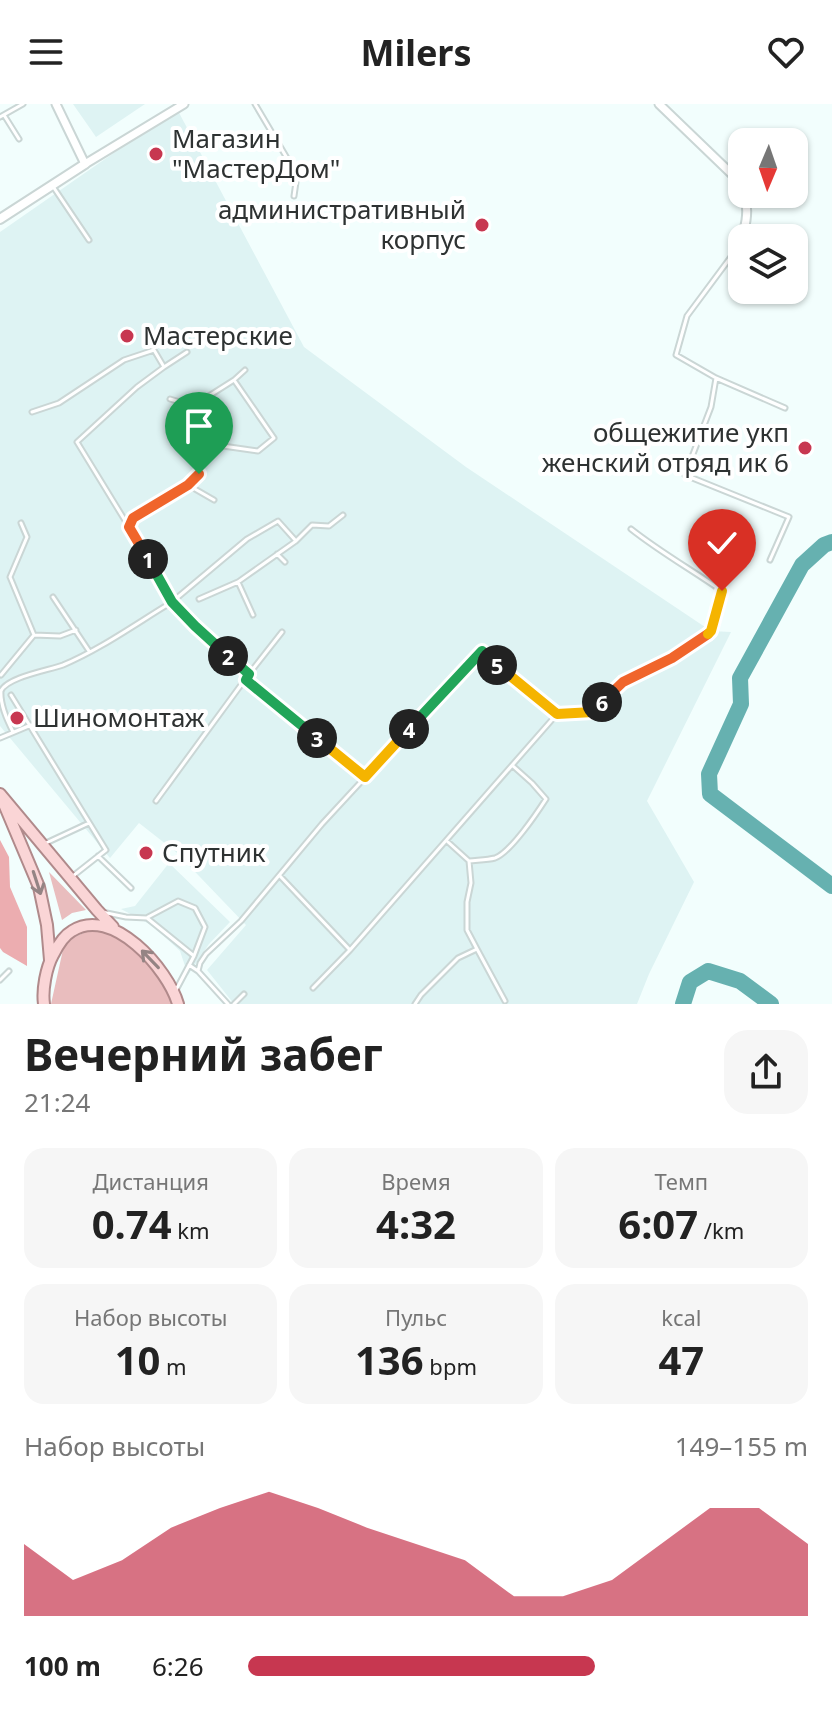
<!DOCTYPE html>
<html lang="ru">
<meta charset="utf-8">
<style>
body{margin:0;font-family:"Noto Sans",sans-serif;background:#f6f6f6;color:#222;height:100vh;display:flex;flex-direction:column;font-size:30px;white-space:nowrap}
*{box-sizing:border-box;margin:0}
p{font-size:26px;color:#767676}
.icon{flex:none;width:44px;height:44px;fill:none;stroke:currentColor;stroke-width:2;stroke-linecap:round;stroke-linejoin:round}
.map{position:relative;height:900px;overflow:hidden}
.panel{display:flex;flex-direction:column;background:#fff;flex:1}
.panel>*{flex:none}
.needle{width:52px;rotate:182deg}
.tools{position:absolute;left:728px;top:24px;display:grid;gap:16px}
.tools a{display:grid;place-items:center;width:80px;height:80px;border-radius:16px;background:#fff;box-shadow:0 2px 6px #0004;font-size:40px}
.pin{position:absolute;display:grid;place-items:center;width:68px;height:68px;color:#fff;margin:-82px -34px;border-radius:50% 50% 50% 0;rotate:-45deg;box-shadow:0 0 8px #0007}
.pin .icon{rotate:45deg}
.km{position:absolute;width:40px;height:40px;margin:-20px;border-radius:50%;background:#222;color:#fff;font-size:22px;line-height:40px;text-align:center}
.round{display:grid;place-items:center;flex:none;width:84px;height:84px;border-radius:24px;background:#f6f6f6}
.headline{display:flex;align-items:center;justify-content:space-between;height:136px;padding:0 24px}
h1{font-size:44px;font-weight:700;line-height:60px}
.stats{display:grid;grid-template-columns:repeat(3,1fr);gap:12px;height:136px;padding:8px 24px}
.stats div{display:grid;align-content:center;border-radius:20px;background:#f6f6f6;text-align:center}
.stats b{font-size:40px;font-weight:700}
.stats small{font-size:22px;font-weight:400}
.stats p{font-size:22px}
.chart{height:224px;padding:16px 24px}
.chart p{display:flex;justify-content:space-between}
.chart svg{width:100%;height:144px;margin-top:8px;fill:#c73750;opacity:.7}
ul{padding:0 24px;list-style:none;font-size:26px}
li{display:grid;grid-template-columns:128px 96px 1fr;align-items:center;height:60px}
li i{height:20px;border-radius:10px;background:#c73750}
header{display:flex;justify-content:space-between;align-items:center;height:104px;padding:0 24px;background:#fff;font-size:36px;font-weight:700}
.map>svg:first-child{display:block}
</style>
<header><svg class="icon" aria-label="menu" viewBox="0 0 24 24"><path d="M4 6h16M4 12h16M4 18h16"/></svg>Milers<svg class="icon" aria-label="heart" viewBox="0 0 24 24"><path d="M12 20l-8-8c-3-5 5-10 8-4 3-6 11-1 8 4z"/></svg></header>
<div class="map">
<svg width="832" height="900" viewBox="0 0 832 900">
<rect width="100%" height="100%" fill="#f2fefd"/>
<path fill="#def3f3" d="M73,0H145L96,33Z
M177,5L304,243L466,363L711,527L731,528L647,697L694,778L649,870L637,900H234L207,866L246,821L176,748L139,719L110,754L0,622V128Z
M169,759L230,818L209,840L188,871L180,847L153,822L121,805L135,802Z"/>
<path fill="#e9bdbe" d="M49,768L86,806L72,809L62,816Z
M88,827C94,827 101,827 107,829C133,836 167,874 171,900H51L64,841L70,835Z"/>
<path fill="#ecadb0" d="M0,736L9,753L10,783L27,823V862L3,848L0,844Z"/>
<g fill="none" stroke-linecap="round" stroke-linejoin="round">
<path stroke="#66b1b0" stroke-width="16" d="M832,438L824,441L802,461L740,574L741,600L709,670L710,690L832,782
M683,900L690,878L708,867L740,877L771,900"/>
<defs>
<path id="service" d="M255,0L297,71L294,92
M4,11L19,35
M0,13L23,0
M52,81L89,136
M739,142L687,212L676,251L716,274L785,304
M164,263L187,248
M716,274L711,303L685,371L789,413L770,456
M170,295L193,302L234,276L245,266
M193,302L222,340
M32,308L59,299L124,256L154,246L164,263L137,283L77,338L129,423
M189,380L199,370L203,354L223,342L258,347L274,334L234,276
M21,419L27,433L10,473L34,531
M631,425C660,448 692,466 722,487
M296,437L312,421L329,422L343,411
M277,450L285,458
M238,478L253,511
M53,493L89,547
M199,495L238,478L296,437L278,417L247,435L172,498L195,522L249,570L282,528
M1,571L34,531L60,532L76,526
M246,576L364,673
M11,591L106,746L73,772
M13,628C7,616 0,601 1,587C7,573 50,566 63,561C101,545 137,519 172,498L129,423L133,414L188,381L214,396
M0,634L31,621
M156,697L249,570
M448,738L469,757L471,779L467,798V826L477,845
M46,739L89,719
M98,752L131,784
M469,757C477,756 487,756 495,754C510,749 537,709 546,695L532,679L513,662
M280,772L350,846
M102,808L126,813L147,814L194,852L176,886
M148,813L178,797L195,804L205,823L194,852
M189,861L198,867L228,900
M198,867L200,859L206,850L241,817L322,720L482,547L557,610
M0,876L9,867
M313,884L350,846L557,610L593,608L623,578L672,554L711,527L721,494L729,450
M234,900L244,890
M415,900L421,891L458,854L477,845L505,897"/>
<path id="minor" d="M56,0L85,60L184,0
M659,0L740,78L742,84
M739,142C745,125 750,108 744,90"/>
<path id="tertiary" d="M0,115L85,60"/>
<path id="primary" d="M0,690L97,806L113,823
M4,700L39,783L47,821L50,856
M44,900C42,886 46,864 53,851C57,843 63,832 72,827C112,801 168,865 178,900"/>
</defs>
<use href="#service" stroke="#cad6d5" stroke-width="7"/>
<use href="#minor" stroke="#cad6d5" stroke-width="11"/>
<use href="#tertiary" stroke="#cad6d5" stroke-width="12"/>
<use href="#primary" stroke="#b08a8b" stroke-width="14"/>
<use href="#service" stroke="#fff" stroke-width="3"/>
<use href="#minor" stroke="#fff" stroke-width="7"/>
<use href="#tertiary" stroke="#fff" stroke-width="8"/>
<use href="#primary" stroke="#fad5d6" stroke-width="10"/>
</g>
<defs><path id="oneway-shaft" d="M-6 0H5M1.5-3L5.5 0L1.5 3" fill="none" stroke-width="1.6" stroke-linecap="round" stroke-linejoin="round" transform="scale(2)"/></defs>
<g stroke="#948484">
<use href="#oneway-shaft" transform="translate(37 779) rotate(72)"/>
<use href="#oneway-shaft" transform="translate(150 855) rotate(-134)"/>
</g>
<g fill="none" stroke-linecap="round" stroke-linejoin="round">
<defs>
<path id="split-1" d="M148,455L129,423L133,414L188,381L199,370"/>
<path id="split-2" d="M148,455L172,498L195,522L228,552"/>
<path id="split-3" d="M228,552L249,570L246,576L317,634"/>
<path id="split-4" d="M317,634L365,673L409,625"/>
<path id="split-5" d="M409,625L482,547L497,561"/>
<path id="split-6" d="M497,561L557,610L593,608L602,598"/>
<path id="split-7" d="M602,598L623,578L672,554L708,530"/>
<path id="split-8" d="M708,530L711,527L722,487"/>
</defs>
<use href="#split-1" stroke="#fff" stroke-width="16"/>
<use href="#split-2" stroke="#fff" stroke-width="16"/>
<use href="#split-3" stroke="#fff" stroke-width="16"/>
<use href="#split-4" stroke="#fff" stroke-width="16"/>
<use href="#split-5" stroke="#fff" stroke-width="16"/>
<use href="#split-6" stroke="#fff" stroke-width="16"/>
<use href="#split-7" stroke="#fff" stroke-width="16"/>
<use href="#split-8" stroke="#fff" stroke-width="16"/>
<use href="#split-1" stroke="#f0652b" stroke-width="10"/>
<use href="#split-2" stroke="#22a559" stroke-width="10"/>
<use href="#split-3" stroke="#22a559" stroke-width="10"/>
<use href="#split-4" stroke="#f5b400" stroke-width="10"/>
<use href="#split-5" stroke="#22a559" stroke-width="10"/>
<use href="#split-6" stroke="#f5b400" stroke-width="10"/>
<use href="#split-7" stroke="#f0652b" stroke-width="10"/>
<use href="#split-8" stroke="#f5b400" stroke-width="10"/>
</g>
<g fill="#c73750" stroke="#fff" stroke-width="3">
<circle cx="156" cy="50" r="8"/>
<circle cx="482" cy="121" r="8"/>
<circle cx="127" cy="232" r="8"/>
<circle cx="805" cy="344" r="8"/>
<circle cx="17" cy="614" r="8"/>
<circle cx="146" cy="749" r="8"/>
</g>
<g text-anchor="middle" stroke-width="8" stroke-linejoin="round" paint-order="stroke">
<g font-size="26" fill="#2e3232" stroke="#fff" text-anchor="start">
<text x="172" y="44">Магазин<tspan x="172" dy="30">"МастерДом"</tspan></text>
<text x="466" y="115" text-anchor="end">административный<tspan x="466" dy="30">корпус</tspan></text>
<text x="143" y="241">Мастерские</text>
<text x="789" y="338" text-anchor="end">общежитие укп<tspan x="789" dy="30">женский отряд ик 6</tspan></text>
<text x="33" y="623">Шиномонтаж</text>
<text x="162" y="758">Спутник</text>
</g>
</g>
</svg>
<div class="tools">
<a><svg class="needle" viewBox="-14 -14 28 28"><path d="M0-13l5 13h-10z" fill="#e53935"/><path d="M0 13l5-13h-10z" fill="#767676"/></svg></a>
<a><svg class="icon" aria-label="layers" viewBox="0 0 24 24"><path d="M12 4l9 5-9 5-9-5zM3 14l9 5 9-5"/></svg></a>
</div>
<div class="pin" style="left:199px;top:370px;background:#1e9e55"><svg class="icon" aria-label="arrive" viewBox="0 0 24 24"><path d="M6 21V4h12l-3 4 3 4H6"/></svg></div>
<div class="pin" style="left:722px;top:487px;background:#d93025"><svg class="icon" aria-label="check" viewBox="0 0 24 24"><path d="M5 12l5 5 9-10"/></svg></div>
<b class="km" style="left:148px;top:455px">1</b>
<b class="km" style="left:228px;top:552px">2</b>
<b class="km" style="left:317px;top:634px">3</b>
<b class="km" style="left:409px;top:625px">4</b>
<b class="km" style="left:497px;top:561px">5</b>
<b class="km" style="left:602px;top:598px">6</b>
</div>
<section class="panel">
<div class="headline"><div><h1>Вечерний забег</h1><p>21:24</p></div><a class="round"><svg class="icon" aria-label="share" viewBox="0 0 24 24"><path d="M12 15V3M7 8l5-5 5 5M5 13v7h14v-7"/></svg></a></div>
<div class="stats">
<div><p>Дистанция</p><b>0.74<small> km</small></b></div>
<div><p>Время</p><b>4:32</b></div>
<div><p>Темп</p><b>6:07<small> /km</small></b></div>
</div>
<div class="stats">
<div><p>Набор высоты</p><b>10<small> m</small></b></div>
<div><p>Пульс</p><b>136<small> bpm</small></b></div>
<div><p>kcal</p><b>47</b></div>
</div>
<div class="chart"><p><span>Набор высоты</span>149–155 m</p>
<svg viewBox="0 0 160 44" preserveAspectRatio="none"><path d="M0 44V22L10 33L20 27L30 17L40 11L50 6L60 11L70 17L80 22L90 27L100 38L110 38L120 33L130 22L140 11L150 11L160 22V44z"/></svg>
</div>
<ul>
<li><b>100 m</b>6:26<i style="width:62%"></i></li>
</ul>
</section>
